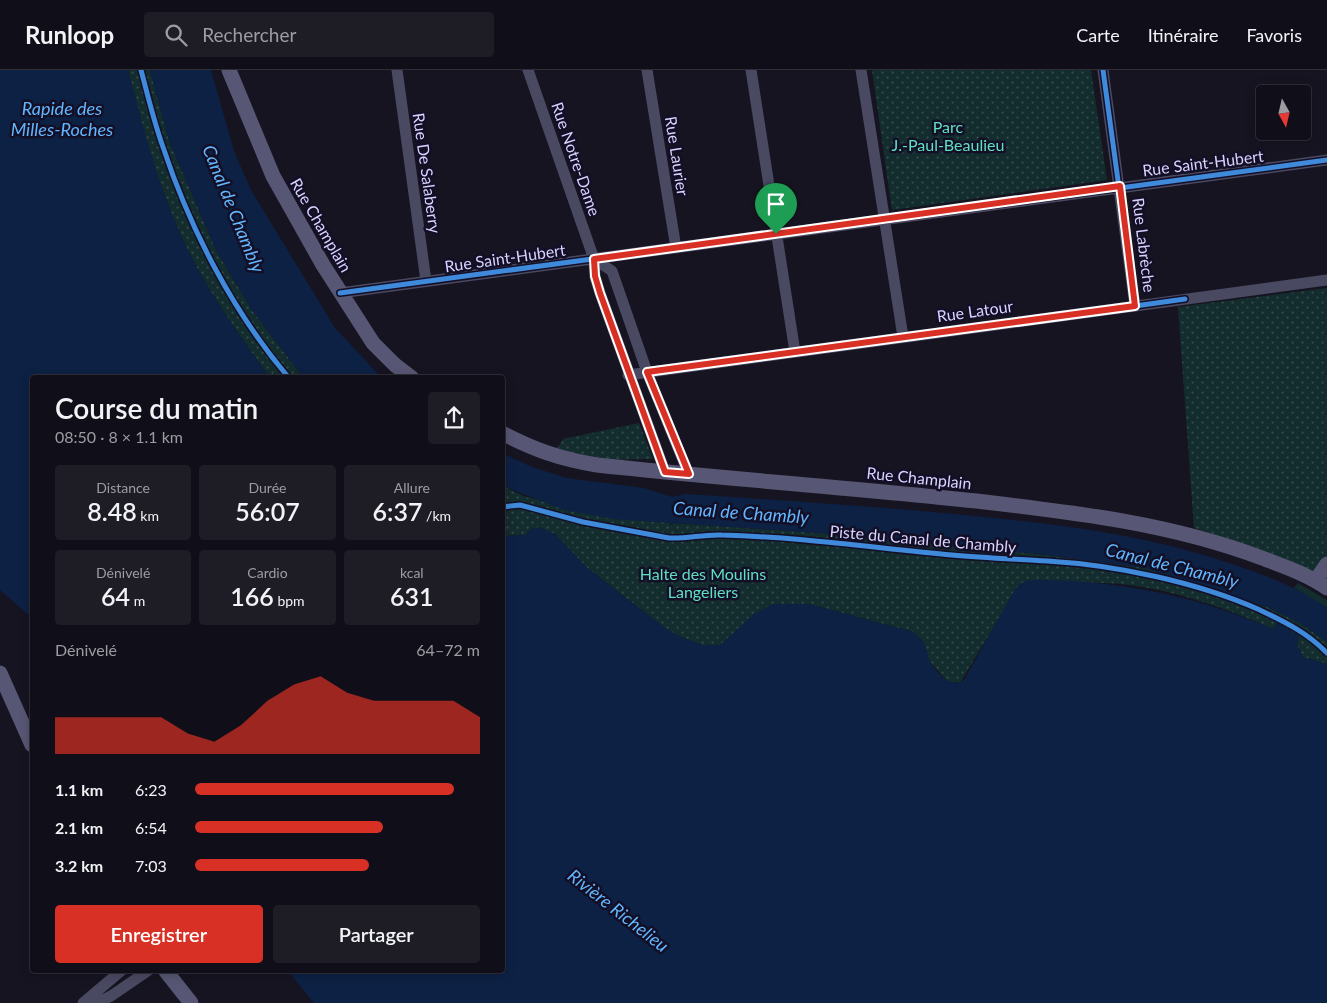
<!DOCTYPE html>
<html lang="fr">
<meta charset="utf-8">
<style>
body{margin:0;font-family:Lato,sans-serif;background:#1e1d26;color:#f1f3f6;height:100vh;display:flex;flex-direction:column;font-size:19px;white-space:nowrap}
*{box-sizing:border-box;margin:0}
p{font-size:16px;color:#9c9ca2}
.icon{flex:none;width:28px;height:28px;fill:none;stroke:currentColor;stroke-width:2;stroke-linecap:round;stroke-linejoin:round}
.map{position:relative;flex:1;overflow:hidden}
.panel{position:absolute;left:30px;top:305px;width:475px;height:598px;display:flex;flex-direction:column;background:#100f19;border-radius:5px;box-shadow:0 2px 12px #0003,0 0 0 1px #302f38}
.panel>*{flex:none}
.needle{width:32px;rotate:172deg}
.buttons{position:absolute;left:1256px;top:15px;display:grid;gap:10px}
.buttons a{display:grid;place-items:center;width:55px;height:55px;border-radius:5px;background:#100f19;box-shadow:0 2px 12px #0003,0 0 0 1px #302f38;font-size:25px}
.pin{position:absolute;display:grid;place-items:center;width:42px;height:42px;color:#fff;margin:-51px -21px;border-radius:50% 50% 50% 0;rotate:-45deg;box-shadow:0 0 5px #0007}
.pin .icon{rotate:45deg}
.round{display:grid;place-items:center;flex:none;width:52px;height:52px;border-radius:5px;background:#1e1d26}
.head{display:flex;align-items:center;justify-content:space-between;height:85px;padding:0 25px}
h1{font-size:28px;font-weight:600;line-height:38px}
.figures{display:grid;grid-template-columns:repeat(3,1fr);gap:8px;height:85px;padding:5px 25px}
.figures div{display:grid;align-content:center;border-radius:5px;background:#1e1d26;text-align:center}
.figures b{font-size:25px;font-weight:600}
.figures small{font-size:14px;font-weight:400}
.figures p{font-size:14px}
.chart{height:140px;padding:10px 25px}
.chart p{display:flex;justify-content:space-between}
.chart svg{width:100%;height:90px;margin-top:5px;fill:#d93025;opacity:.7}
.action{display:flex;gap:10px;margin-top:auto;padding:10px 25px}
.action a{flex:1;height:58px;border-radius:5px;background:#d93025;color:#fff;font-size:20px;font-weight:600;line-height:58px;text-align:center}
.action a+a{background:#1e1d26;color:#f1f3f6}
ul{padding:0 25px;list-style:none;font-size:16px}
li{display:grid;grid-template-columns:80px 60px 1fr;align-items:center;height:38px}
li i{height:12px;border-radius:6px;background:#d93025}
header{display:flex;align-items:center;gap:30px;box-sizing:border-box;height:70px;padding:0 25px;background:#100f19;border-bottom:1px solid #302f38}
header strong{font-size:24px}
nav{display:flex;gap:28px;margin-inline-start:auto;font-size:18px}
.search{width:350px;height:45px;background:#1e1d26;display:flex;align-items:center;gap:12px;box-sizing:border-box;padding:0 18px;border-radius:5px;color:#9c9ca2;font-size:19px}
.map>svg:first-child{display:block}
</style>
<header>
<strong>Runloop</strong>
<div class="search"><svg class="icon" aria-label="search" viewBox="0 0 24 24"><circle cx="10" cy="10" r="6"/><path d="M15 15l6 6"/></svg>Rechercher</div>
<nav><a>Carte</a><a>Itinéraire</a><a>Favoris</a></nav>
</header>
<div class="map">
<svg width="1327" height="933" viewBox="0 0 1327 933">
<defs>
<pattern id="park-dots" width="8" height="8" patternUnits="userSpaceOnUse" patternTransform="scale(1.25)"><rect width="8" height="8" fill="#132c2d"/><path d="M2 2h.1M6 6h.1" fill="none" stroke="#354a4c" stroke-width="1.8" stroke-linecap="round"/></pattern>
</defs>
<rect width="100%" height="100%" fill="#161421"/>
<path fill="#132c2d" d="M1298,513L1327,530V538L1294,518Z"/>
<path fill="url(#park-dots)" d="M128,0H150L169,70L216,180L252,240L303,307H269C246,274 221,240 201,205C165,141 145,70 128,0Z
M872,0H1091L1107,110L892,140Z
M1327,218V489L1317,504L1263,481L1194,458L1178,237Z
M639,353L653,389L604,390L556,380L563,369Z
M503,416L526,427L670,453V455L674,453L819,463L1039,484L1145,498L1270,538L1302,554L1327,572V594L1303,587L1297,575L1299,566L1277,553L1273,559C1221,536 1161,515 1104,513C1076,511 1047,513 1020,514L960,613L947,611L930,592L923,572L913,562L809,534L734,564L720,576L702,575L678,566L661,555L586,497L555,464L531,459L526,465L503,466Z"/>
<path fill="#0d2144" d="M0,0H128C146,70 165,141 201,205C221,240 246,274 269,307L32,308V548L0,520Z
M150,0H211L234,81L251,120L335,258L381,307H303L252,240L216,180L169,70Z
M502,383L532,397L567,408L644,418L672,427L685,424C778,430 871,436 964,445C1058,454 1145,464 1235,495C1267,506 1299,518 1327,538V572L1302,554L1270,538L1145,498L1039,484L819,463L674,453V455L670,453L614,449L564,440L503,416Z
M539,457L555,464L586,497L661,555L678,566L702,575H720L754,544L773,534H809L913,562C916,565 922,569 924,573C927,579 927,586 930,592C936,602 952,620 964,610L1014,521L1020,514L1028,510C1113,509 1195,525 1273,559L1277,553L1299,566L1297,575L1303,587L1327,594V933H314L287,900H502L503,466L526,465L531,459Z"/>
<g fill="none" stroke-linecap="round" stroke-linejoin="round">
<path stroke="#4a4962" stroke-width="11" d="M397,0L426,211
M528,0L594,189L595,207L600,223L665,402
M647,0L676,178
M751,0L795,282
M861,0L903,267
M1103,0L1135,236
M594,189L612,201L647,302L689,405
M340,223L1327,90
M628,305L1327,210
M83,933L122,900
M97,933L111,926L149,900"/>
<path stroke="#575674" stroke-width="15" d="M229,0L273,106L323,195L373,273L395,295L412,308
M502,363C535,380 560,389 597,395C726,409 856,418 985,432C1079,443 1172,454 1262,488C1285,497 1307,504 1327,518
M1316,510L1327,494
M0,603L32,675
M165,900L191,933"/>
<defs>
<path id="cycleway" d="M141,0C148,26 154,52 163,77C190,159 233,242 289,308
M1103,0L1135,236L1185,229
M340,223L1327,90
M502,437L520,435L583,452L669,468C687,469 704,464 722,465C799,467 876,478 952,485C984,488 1015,489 1047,491C1116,495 1197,512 1260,540C1285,552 1308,563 1327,583"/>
</defs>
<use href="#cycleway" stroke="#130f26" stroke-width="8"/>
<use href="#cycleway" stroke="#408adc" stroke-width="5"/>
</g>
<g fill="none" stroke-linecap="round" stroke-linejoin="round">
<defs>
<path id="route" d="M1120,116L1135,236L647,302L689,404L665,402L600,223L595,206L594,189Z"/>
</defs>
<use href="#route" stroke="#fff" stroke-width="10"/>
<use href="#route" stroke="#d93025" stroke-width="6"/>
</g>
<g text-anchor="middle" stroke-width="5" stroke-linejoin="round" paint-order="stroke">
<g font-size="16" fill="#5fe0c0" stroke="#130f26">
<text x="948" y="63">Parc<tspan x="948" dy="18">J.-Paul-Beaulieu</tspan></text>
<text x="703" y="510">Halte des Moulins<tspan x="703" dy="18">Langeliers</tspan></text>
</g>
<g font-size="16" fill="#d9d4ff" stroke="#130f26">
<text transform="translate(677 86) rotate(81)" y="6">Rue Laurier</text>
<text transform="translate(576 89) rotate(71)" y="6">Rue Notre-Dame</text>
<text transform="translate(1203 93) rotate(-7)" y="6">Rue Saint-Hubert</text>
<text transform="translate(427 103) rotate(82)" y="6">Rue De Salaberry</text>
<text transform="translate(321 155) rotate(60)" y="6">Rue Champlain</text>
<text transform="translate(1144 175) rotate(83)" y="6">Rue Labrèche</text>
<text transform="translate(505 188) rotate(-8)" y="6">Rue Saint-Hubert</text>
<text transform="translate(975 241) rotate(-8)" y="6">Rue Latour</text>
<text transform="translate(919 408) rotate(6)" y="6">Rue Champlain</text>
<text transform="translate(923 469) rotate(5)" y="6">Piste du Canal de Chambly</text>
</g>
<g font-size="18" font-style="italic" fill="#62b6ff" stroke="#130f26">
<text x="62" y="45">Rapide des<tspan x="62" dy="21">Milles-Roches</tspan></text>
<text transform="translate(233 139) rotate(68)" y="6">Canal de Chambly</text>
<text transform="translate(741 443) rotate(4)" y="6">Canal de Chambly</text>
<text transform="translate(1172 496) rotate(14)" y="6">Canal de Chambly</text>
<text transform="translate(618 841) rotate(38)" y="6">Rivière Richelieu</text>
</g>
</g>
</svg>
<div class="buttons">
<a><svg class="needle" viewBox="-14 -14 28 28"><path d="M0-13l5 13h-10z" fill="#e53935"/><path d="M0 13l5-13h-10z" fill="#9c9ca2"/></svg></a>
</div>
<div class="pin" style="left:776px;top:164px;background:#1e9e55"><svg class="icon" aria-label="arrive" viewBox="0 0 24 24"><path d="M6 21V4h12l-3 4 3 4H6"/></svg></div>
<section class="panel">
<div class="head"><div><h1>Course du matin</h1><p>08:50 · 8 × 1.1 km</p></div><a class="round"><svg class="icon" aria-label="share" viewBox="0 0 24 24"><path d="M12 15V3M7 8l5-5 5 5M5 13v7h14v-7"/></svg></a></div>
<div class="figures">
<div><p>Distance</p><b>8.48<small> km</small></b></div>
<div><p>Durée</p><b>56:07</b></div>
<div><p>Allure</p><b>6:37<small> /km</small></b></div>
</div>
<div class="figures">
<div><p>Dénivelé</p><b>64<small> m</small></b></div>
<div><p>Cardio</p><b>166<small> bpm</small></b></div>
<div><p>kcal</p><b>631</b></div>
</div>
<div class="chart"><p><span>Dénivelé</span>64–72 m</p>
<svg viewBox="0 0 160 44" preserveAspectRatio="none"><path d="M0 44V26L10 26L20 26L30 26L40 26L50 34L60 38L70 30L80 18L90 10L100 6L110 14L120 18L130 18L140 18L150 18L160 26V44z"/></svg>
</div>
<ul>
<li><b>1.1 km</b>6:23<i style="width:91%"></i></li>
<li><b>2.1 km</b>6:54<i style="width:66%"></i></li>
<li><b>3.2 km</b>7:03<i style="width:61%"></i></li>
</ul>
<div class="action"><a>Enregistrer</a><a>Partager</a></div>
</section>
</div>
